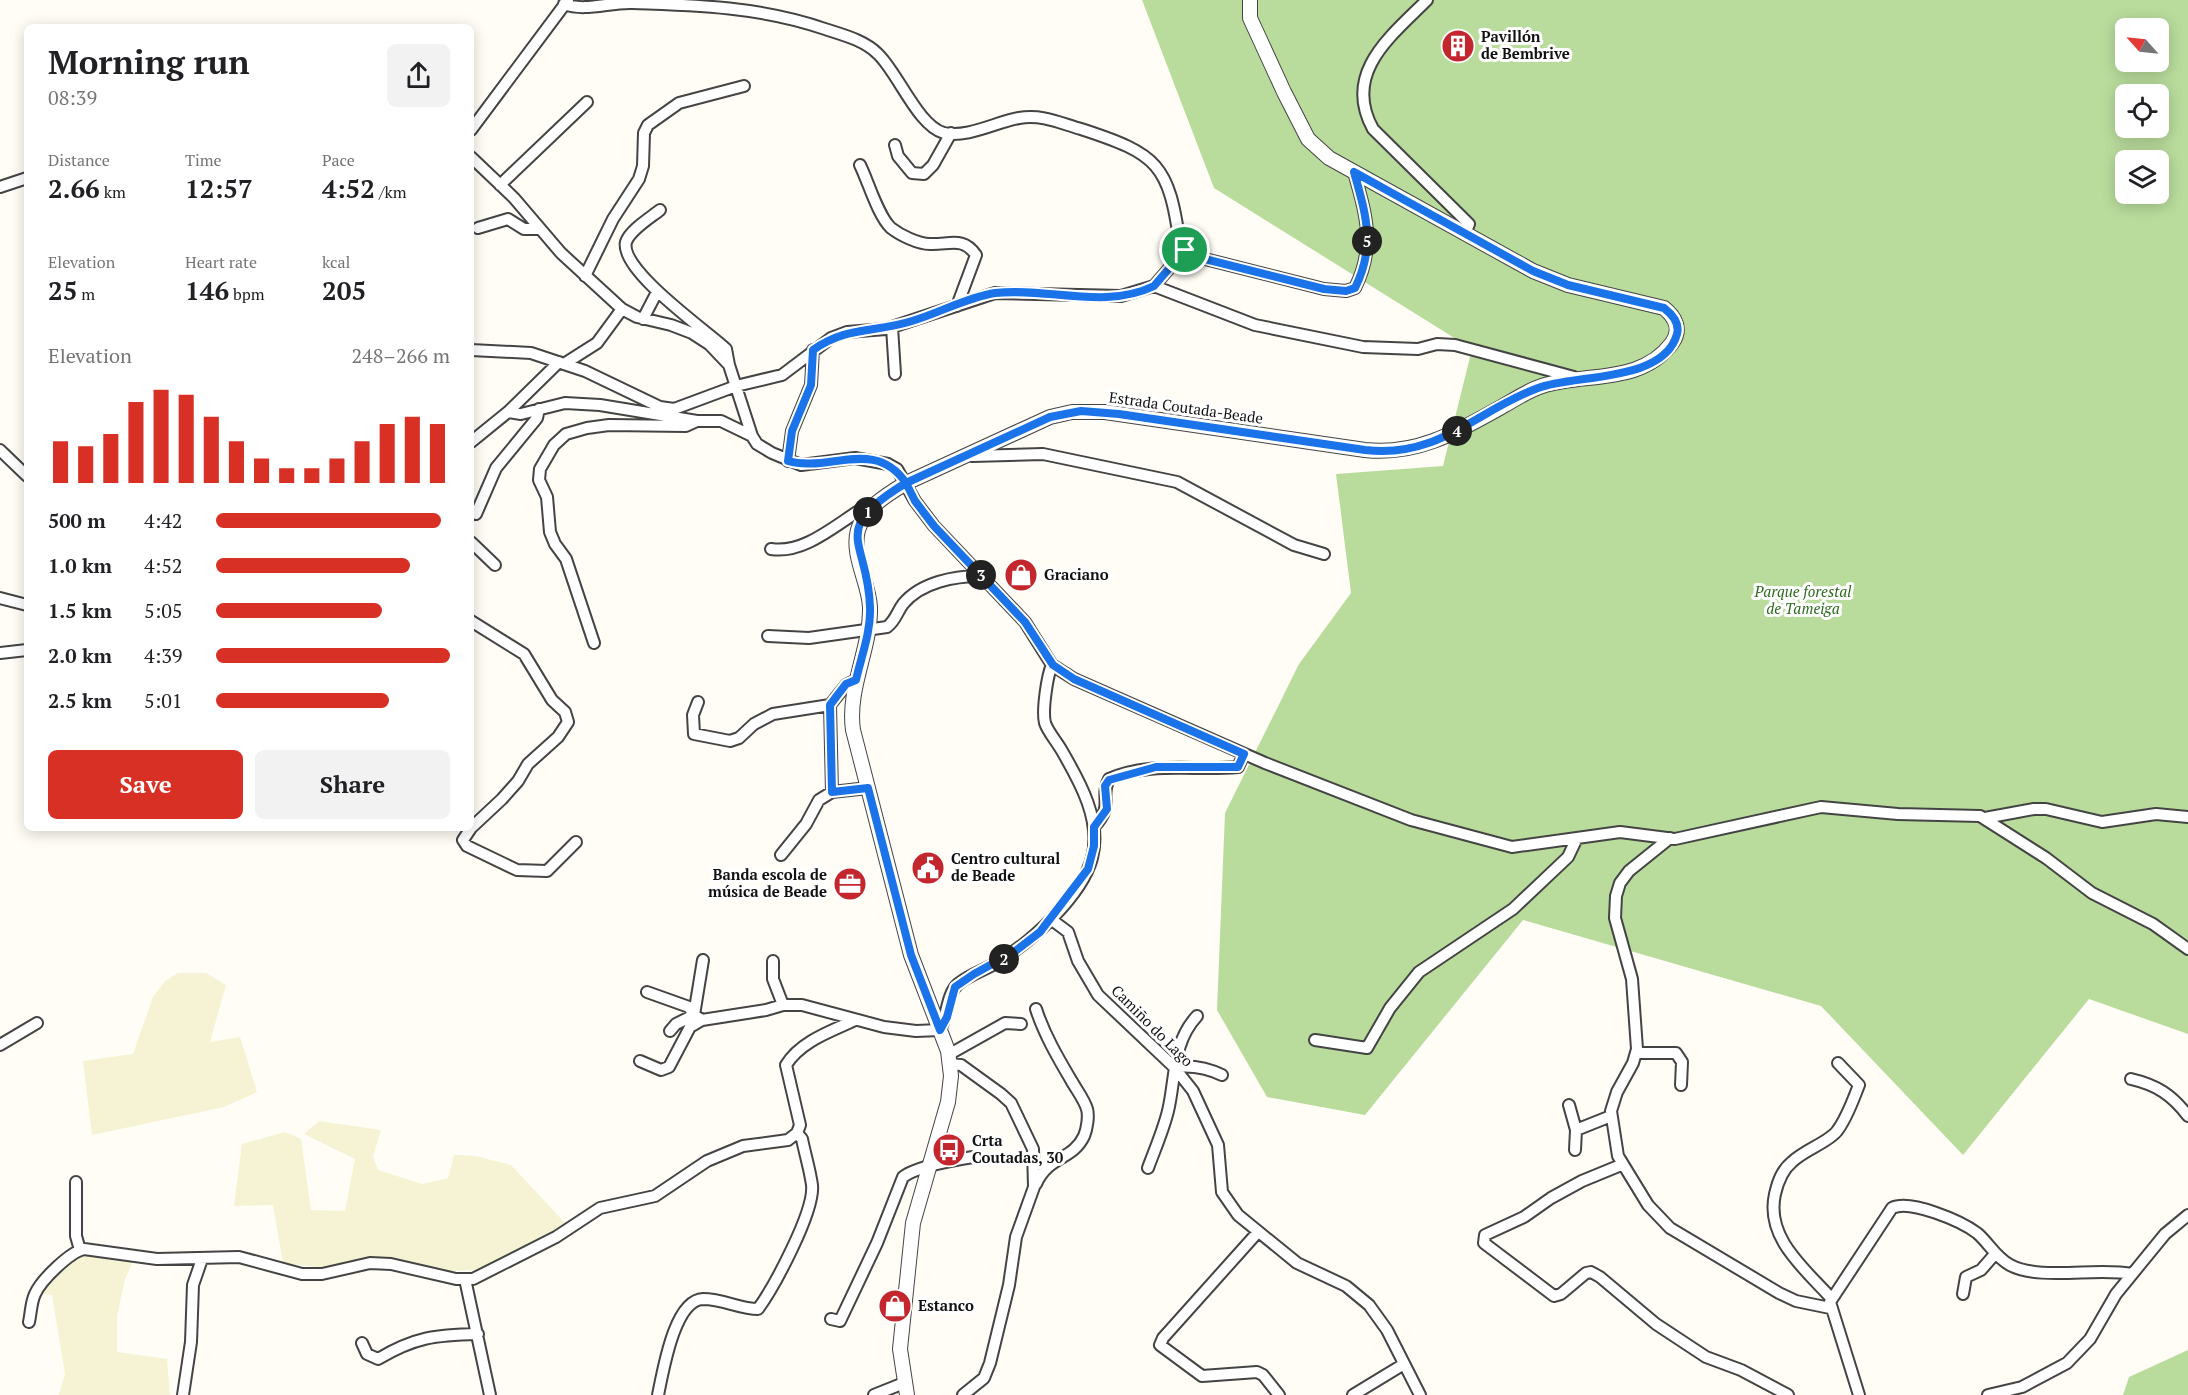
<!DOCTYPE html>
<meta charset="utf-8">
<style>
body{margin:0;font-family:"PT Serif",serif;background:#f2f2f2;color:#202124;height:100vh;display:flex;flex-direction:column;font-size:22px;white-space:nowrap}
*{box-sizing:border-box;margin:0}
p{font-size:20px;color:#757577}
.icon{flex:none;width:33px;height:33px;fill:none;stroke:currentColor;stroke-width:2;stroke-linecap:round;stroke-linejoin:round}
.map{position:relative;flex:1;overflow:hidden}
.sheet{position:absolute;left:24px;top:24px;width:450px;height:807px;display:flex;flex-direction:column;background:#fff;border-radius:9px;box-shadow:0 3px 15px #0003}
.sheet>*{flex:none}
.needle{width:39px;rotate:297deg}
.buttons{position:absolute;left:2115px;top:18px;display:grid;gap:12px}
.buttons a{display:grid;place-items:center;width:54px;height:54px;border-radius:9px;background:#fff;box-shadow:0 3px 15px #0003;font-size:30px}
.pin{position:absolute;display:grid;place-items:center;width:51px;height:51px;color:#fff;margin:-26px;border:3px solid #fff;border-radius:50%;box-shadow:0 2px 6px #0007}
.km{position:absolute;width:30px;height:30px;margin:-15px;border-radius:50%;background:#222;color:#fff;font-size:16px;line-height:30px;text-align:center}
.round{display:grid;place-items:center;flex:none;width:63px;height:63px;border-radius:9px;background:#f2f2f2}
.headline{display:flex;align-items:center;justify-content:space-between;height:102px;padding:0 24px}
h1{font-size:33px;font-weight:600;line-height:45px}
.metrics{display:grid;grid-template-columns:repeat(3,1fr);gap:9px;height:102px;padding:6px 24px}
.metrics div{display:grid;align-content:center}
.metrics b{font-size:26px;font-weight:600}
.metrics small{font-size:16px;font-weight:400}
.metrics p{font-size:16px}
.chart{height:168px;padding:12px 24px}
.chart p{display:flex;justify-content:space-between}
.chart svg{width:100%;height:108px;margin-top:6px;stroke:#d93025;stroke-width:6}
.primary-button{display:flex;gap:12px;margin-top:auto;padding:12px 24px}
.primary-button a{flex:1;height:69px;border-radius:9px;background:#d93025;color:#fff;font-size:24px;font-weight:600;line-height:69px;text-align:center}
.primary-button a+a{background:#f2f2f2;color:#202124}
ul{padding:0 24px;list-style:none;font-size:20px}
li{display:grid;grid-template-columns:96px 72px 1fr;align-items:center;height:45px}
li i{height:15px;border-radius:8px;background:#d93025}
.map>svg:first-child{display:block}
</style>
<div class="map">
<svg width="2188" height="1395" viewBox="0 0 2188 1395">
<rect width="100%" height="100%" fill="#fffdf5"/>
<path fill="#f6f3d4" d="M178,973H206L226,985L210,1042L240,1037L257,1092L224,1107L92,1135L83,1061L133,1054L153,997L165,981Z
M319,1121L381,1130L373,1157L378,1170L422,1184L448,1178L454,1155L475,1156L511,1165L566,1224L480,1270L451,1271L391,1258L365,1257L326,1268L283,1263L273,1205L234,1206L242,1144L285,1132L301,1139L311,1210L345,1211L355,1159L304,1134Z
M80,1250L135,1257L125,1279L117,1316V1352L167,1359L170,1395H59L65,1374L52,1295L35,1293Z"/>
<path fill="#b9dc9c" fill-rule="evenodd" d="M1142,0H2188V1034L2089,999L1963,1155L1821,1006L1523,920L1365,1115L1267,1097L1217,1010L1225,813L1299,664L1351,593L1336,474L1443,466L1472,349L1214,188ZM2126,28H2158V62H2126ZM2126,94H2158V128H2126ZM2126,160H2158V194H2126Z
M2188,1350V1395H2123L2129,1377Z"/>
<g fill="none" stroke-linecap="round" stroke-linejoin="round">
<defs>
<path id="minor" d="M1427,0C1391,36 1342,73 1373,129L1469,224L1465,234
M564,4C585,12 610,2 632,3C697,5 762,7 825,29C843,35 864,40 878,54C898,73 918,126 944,133C968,138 996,122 1019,118C1042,114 1060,123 1081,129C1158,154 1169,164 1180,245L1197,257L1324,289L1346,291L1355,288C1376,246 1366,215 1354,172
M471,130L568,0
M895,145L898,156L912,173L924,174L933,165L951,133
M471,157L514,198L561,253L622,309L637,317L671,325L692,333L709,344L729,365L752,436L757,444L772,453L801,465L855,458L888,464L897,469L915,501L934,526L1025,622L1052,665L1074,679L1265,763L1411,820L1512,847L1620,832L1675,839L1821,807L1898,814L1980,816L2046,858L2092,893L2153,924L2188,949
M860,165C868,181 878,216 891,228C900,235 918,244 930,244C949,245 963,236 976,255L957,306
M500,185L587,102
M0,187L27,178
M660,210C650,218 630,230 626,242C619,270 707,331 726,349L729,365
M478,228L508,219L524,229H539
M585,276L613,219L639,179L643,166L644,133L648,125L679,103L744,86
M1154,286L1255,325L1363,347L1418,349L1437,344L1455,345L1574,377
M643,319L657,292
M892,327L895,374
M471,350L531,353L585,371L660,407L674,409L736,386L782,375L831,338L847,332L886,329L995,293L1121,296L1154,286L1185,250
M564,364L597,343L622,309
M508,412L521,414L565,403L600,405L697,421H721L752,436
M471,442L508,412L559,362
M0,450L27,476
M972,456L1043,454L1177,482L1294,545L1324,554
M788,461L792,431L811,385L813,350
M476,514L496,468L537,418L539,409
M471,542L495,565
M771,549C802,554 832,528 857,512H868
M0,598L27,605
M471,621L524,654L552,700L565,712L568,722L558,737L528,764L518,781L502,799L471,828
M768,636L809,638L887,627C896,620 897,612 903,604C921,582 955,576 981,576
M594,643L566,559L555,544L550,532L547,497L539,480L540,469L554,445L566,434L587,428L609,425L686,426L697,421
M0,653L27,650
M698,702L693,715L694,734L730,741L739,738L754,724L773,714L830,705L846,685L856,680
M832,792L868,788
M1985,818L2034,809H2046L2102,822L2156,814L2188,817
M1094,827C1115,805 1099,798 1109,779C1150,761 1195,771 1238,767L1244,754
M471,828L463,840L467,846L517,870L547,871L576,842
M1670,838L1629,871L1620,883L1616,896L1615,918L1632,979L1637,1049L1633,1063L1617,1092L1611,1111L1618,1156L1648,1205L1670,1228L1779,1293L1796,1301L1830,1308
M781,855L806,824L819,800L832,792L830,705
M1052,920L1068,932L1078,961L1098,995L1174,1067L1193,1091L1218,1145L1222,1192L1238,1215L1297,1263L1346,1286L1369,1305L1387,1330L1420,1395
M773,961V979L783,1005
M647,992L689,1007L694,1015L702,1020L766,1010L783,1005H802L884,1027L916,1031L940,1030C947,1017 947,993 958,984C970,974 985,970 998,962C1031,942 1082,896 1092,858C1102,821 1080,782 1062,751C1057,742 1048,732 1045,723C1042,711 1047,676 1052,665
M1036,1009C1044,1034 1058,1058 1071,1080C1076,1089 1084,1099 1087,1109C1089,1116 1087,1129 1084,1136C1073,1160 1048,1156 1036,1184
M670,1031L676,1024L694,1015L703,960
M1315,1040L1367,1048L1390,1008L1419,972L1513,909L1568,857L1577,838
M0,1045L37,1023
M1636,1053H1676L1682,1062L1681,1085
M948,1055L1005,1023L1021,1024
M640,1061L661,1070L669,1067L690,1027L702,1020
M950,1064L961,1065L1001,1094L1011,1103L1033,1149L1034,1187L1016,1237L1009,1285L990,1363L984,1378L963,1395
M1174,1067C1192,1065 1206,1067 1222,1075
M2131,1079C2157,1085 2172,1095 2188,1116
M1569,1105L1576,1130L1575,1150
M1576,1130L1611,1116
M1621,1165L1582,1181L1551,1198L1524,1217L1485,1235L1484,1243L1554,1296L1561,1294L1586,1273L1591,1272L1600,1277L1656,1324L1706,1357L1741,1370L1788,1395
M1148,1168C1155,1149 1163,1131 1168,1111C1176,1077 1172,1043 1197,1016
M76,1182V1236L80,1250
M1258,1232L1163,1338L1160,1345L1202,1376L1257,1372L1263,1375L1279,1395
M465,1279L490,1395
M1963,1294L1966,1277L1981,1270L1995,1254
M1831,1298C1805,1269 1765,1238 1775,1194C1778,1181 1782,1170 1792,1162C1804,1150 1829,1142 1837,1131C1847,1118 1853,1100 1859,1085L1838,1063
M831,1319L840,1321L877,1243L903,1177C917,1166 954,1160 973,1157
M29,1322C31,1313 31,1302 35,1294C41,1280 70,1252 84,1249L157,1259L239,1257L302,1274H322L370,1263L391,1264L456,1279H473L556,1237L600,1208L655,1196L707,1161L743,1146L788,1140L797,1133L800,1125L786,1065C800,1042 829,1032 853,1021
M362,1343L367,1354L378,1359C415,1337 435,1335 478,1334
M183,1395L191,1342L193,1285L202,1259
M658,1395C663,1372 674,1300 703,1299C723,1299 740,1309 758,1309C774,1287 815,1211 812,1185C810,1170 805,1154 802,1139L797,1133
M874,1395L904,1383
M1353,1395L1404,1364
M1859,1395L1830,1302L1892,1208C1910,1199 1961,1221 1977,1233C1989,1243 1995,1257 2010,1265C2039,1281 2098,1267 2132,1274
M1988,1395L2022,1387L2067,1363L2090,1339L2116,1294L2165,1234L2188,1215"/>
<path id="tertiary" d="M907,1395L900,1349L913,1223L948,1102L951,1076L948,1051L911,955L853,730C847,688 871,649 870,607C869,583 851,555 858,530C864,508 888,494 906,483L1050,417L1072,412H1105L1365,450C1419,456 1460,430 1505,405C1517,398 1529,390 1542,386C1586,372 1641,385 1672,343C1682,329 1675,317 1664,308L1568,285L1533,271L1329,158L1308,139L1284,92L1250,18V0"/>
</defs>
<use href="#minor" stroke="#444" stroke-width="14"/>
<use href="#tertiary" stroke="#444" stroke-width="16"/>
<use href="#minor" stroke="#fff" stroke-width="10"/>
<use href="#tertiary" stroke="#fff" stroke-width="14"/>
</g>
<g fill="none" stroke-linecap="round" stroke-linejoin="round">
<defs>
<path id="route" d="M1185,250L1154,286C1105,310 1047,287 995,293C968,297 939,313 912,321C874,333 847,326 813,350L811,385L792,431L788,461C828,473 875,437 906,483C826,531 869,540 870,608C871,632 861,657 856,680L846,684L830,705L832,792L868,788L911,955L940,1030L947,1017L955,987L974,974L1014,952L1040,932L1088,869L1094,846V827L1107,809L1105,786L1109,780L1156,767H1238L1244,754L1074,679L1053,665L1025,622L934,526L915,501L906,483L1050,417L1081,411L1119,414L1365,450C1438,459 1476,411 1538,388C1573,374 1664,383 1677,334C1680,323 1673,315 1664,308L1568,285L1533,271L1354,172C1366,215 1376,246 1355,288L1346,291L1324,289L1197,257L1185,250"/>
</defs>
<use href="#route" stroke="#fff" stroke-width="12"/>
<use href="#route" stroke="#1a73e8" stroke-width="8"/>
</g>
<defs>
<symbol id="building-disc" viewBox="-11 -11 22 22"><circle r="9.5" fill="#c4262e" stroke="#fff"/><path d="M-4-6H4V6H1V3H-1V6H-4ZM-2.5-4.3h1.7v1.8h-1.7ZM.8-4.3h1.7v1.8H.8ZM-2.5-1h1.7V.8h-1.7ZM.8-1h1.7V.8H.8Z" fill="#fff"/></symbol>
<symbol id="shop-disc" viewBox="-11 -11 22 22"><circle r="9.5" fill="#c4262e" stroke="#fff"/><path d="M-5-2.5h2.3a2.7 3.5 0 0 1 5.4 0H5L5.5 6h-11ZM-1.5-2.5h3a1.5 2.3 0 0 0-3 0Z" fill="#fff"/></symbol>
<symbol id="civic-disc" viewBox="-11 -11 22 22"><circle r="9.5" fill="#c4262e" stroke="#fff"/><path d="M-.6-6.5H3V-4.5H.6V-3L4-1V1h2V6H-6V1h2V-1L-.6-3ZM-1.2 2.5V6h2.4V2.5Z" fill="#fff"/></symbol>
<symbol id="office-disc" viewBox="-11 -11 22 22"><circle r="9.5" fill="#c4262e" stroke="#fff"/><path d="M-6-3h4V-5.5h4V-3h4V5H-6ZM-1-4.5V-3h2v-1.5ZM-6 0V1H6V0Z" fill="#fff"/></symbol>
<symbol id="bus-disc" viewBox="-11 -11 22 22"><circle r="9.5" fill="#c4262e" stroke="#fff"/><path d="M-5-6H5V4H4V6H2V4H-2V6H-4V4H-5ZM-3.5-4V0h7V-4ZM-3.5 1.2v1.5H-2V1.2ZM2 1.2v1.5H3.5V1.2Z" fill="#fff"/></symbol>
</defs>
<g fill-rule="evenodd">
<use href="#building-disc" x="1439" y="27" width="38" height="38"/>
<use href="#shop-disc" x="1002" y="556" width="38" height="38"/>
<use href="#civic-disc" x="909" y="849" width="38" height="38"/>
<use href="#office-disc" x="831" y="865" width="38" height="38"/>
<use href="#bus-disc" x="930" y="1131" width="38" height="38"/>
<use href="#shop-disc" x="876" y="1287" width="38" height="38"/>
</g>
<g text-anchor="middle" stroke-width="6" stroke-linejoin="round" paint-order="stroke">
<g font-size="15" font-weight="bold" fill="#111" stroke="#fff" text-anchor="start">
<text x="1481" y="42">Pavillón<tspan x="1481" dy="17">de Bembrive</tspan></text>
<text x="1044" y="580">Graciano</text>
<text x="951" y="864">Centro cultural<tspan x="951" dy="17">de Beade</tspan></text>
<text x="827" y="880" text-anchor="end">Banda escola de<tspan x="827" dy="17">música de Beade</tspan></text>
<text x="972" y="1146">Crta<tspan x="972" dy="17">Coutadas, 30</tspan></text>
<text x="918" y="1311">Estanco</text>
</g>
<g font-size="15" fill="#111" stroke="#fff">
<text transform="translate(1186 408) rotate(8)" y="5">Estrada Coutada-Beade</text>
<text transform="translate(1152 1026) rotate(45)" y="5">Camiño do Lago</text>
</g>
<g font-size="15" font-style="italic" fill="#2f6b1f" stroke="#fff">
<text x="1803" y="597">Parque forestal<tspan x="1803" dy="17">de Tameiga</tspan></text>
</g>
</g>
</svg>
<div class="buttons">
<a><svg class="needle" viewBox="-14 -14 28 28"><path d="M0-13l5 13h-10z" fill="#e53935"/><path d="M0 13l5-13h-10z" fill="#757577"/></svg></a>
<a><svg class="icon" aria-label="locate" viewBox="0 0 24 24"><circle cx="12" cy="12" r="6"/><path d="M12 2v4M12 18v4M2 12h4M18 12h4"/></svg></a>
<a><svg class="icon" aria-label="layers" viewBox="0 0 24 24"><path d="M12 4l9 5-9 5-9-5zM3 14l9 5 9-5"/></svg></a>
</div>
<div class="pin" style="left:1185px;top:250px;background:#1e9e55"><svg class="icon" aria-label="arrive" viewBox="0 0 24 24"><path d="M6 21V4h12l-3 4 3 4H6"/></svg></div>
<b class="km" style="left:868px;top:512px">1</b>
<b class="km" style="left:1004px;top:959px">2</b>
<b class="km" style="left:981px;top:575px">3</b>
<b class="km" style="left:1457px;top:431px">4</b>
<b class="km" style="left:1367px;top:241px">5</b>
<section class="sheet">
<div class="headline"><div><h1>Morning run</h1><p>08:39</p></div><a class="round"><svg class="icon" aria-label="share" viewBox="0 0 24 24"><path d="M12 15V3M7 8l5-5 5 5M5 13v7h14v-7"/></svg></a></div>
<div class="metrics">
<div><p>Distance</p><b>2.66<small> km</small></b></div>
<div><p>Time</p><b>12:57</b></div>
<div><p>Pace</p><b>4:52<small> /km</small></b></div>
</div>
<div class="metrics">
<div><p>Elevation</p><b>25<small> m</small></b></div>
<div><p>Heart rate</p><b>146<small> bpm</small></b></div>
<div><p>kcal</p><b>205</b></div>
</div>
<div class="chart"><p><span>Elevation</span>248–266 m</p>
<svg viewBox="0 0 160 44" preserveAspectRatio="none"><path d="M5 44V27M15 44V29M25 44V24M35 44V11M45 44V6M55 44V8M65 44V17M75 44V27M85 44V34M95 44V38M105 44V38M115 44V34M125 44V27M135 44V20M145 44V17M155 44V20"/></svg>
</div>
<ul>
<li><b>500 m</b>4:42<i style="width:96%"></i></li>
<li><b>1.0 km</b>4:52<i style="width:83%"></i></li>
<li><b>1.5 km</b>5:05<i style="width:71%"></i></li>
<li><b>2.0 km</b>4:39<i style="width:100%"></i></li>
<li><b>2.5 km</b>5:01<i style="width:74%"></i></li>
</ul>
<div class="primary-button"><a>Save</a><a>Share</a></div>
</section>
</div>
